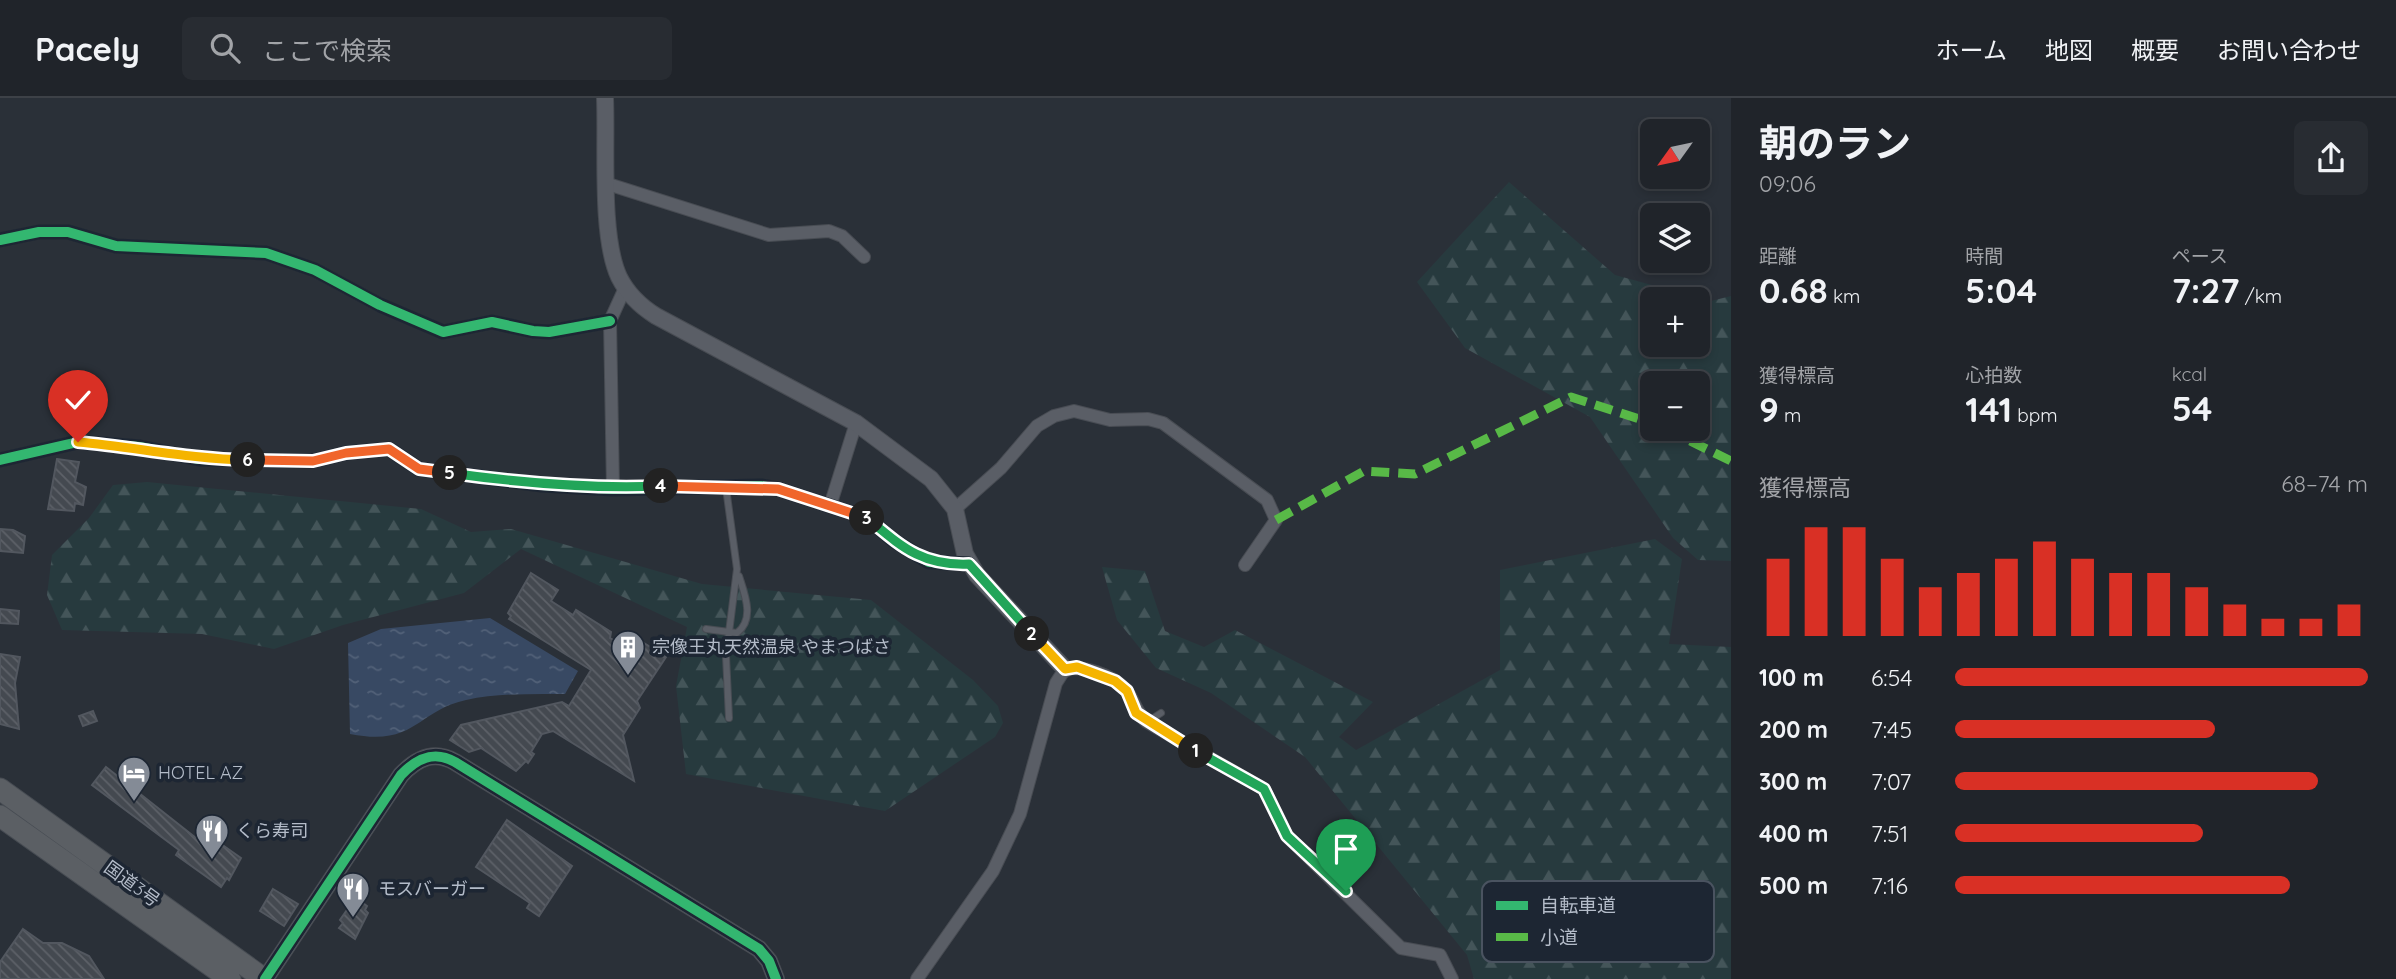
<!DOCTYPE html>
<html lang="ja">
<meta charset="utf-8">
<style>
body{margin:0;font-family:Quicksand,"Noto Sans JP",sans-serif;background:#282c32;color:#f1f3f6;height:100vh;display:flex;flex-direction:column;font-size:26px;white-space:nowrap}
*{box-sizing:border-box;margin:0}
p{font-size:23px;color:#a2a4a8}
.icon{flex:none;width:38px;height:38px;fill:none;stroke:currentColor;stroke-width:2;stroke-linecap:round;stroke-linejoin:round}
.map{position:relative;flex:1;overflow:hidden}
.drawer{display:flex;flex-direction:column;background:#20242a;width:665px}
.drawer>*{flex:none}
.needle{width:46px;rotate:237deg}
.buttons{position:absolute;left:1640px;top:21px;display:grid;gap:14px}
.buttons a{display:grid;place-items:center;width:70px;height:70px;border-radius:10px;background:#20242a;box-shadow:0 4px 10px #0003,0 0 0 2px #3d4147;font-size:35px}
.pin{position:absolute;display:grid;place-items:center;width:60px;height:60px;color:#fff;margin:-72px -30px;border-radius:50% 50% 50% 0;rotate:-45deg;box-shadow:0 0 7px #0007}
.pin .icon{rotate:45deg}
.km{position:absolute;width:35px;height:35px;margin:-18px;border-radius:50%;background:#222;color:#fff;font-size:19px;line-height:35px;text-align:center}
.round{display:grid;place-items:center;flex:none;width:74px;height:74px;border-radius:10px;background:#282c32}
.overview{display:flex;align-items:center;justify-content:space-between;height:119px;padding:0 28px}
h1{font-size:38px;font-weight:700;line-height:52px}
.metrics{display:grid;grid-template-columns:repeat(3,1fr);gap:10px;height:119px;padding:7px 28px}
.metrics div{display:grid;align-content:center}
.metrics b{font-size:35px;font-weight:700}
.metrics small{font-size:19px;font-weight:400}
.metrics p{font-size:19px}
.chart{height:196px;padding:14px 28px}
.chart p{display:flex;justify-content:space-between}
.chart svg{width:100%;height:126px;margin-top:7px;stroke:#d93025;stroke-width:6}
ul{padding:0 28px;list-style:none;font-size:23px}
li{display:grid;grid-template-columns:112px 84px 1fr;align-items:center;height:52px}
li i{height:18px;border-radius:9px;background:#d93025}
header{display:flex;align-items:center;gap:42px;box-sizing:border-box;height:98px;padding:0 35px;background:#20242a;border-bottom:2px solid #3d4147}
header strong{font-size:33px}
nav{display:flex;gap:38px;margin-inline-start:auto;font-size:24px}
.search{width:490px;height:63px;background:#282c32;display:flex;align-items:center;gap:18px;box-sizing:border-box;padding:0 24px;border-radius:10px;color:#a2a4a8;font-size:26px}
main{display:flex;flex:1;min-height:0}
.map>svg:first-child{display:block}
</style>
<header>
<strong>Pacely</strong>
<div class="search"><svg class="icon" aria-label="search" viewBox="0 0 24 24"><circle cx="10" cy="10" r="6"/><path d="M15 15l6 6"/></svg>ここで検索</div>
<nav><a>ホーム</a><a>地図</a><a>概要</a><a>お問い合わせ</a></nav>
</header>
<main>
<div class="map">
<svg width="1731" height="881" viewBox="0 0 1731 881">
<defs>
<pattern id="forest-firs" width="22" height="20" patternUnits="userSpaceOnUse" patternTransform="scale(1.75)"><rect width="22" height="20" fill="#273a3e"/><path d="M5 1l3.5 6h-7zM16 11l3.5 6h-7z" fill="#445559"/></pattern>
<pattern id="water-ripples" width="26" height="14" patternUnits="userSpaceOnUse" patternTransform="scale(1.75)"><rect width="26" height="14" fill="#384963"/><path d="M2 4q2-2 4 0t4 0M15 11q2-2 4 0t4 0" fill="none" stroke="#526178"/></pattern>
<pattern id="building-back-hatch" width="6" height="6" patternUnits="userSpaceOnUse" patternTransform="scale(1.75)"><rect width="6" height="6" fill="#444950"/><path d="M-1 5l2 2M0 0l6 6M5-1l2 2" fill="none" stroke="#5d6168"/></pattern>
</defs>
<rect width="100%" height="100%" fill="#2a3038"/>
<path fill="url(#forest-firs)" fill-rule="evenodd" d="M1509,84L1615,177L1711,203L1731,198V463L1698,462L1673,440L1590,319L1465,250L1417,184ZM1652,201H1698V247H1652ZM1652,285H1698V331H1652Z
M147,384L421,411L471,434L511,431L702,486L871,502L973,582L998,608L1003,625L995,639L885,713L686,676L676,588L687,529L521,451L464,495L343,527L274,551L202,536L62,532L47,497L52,457L89,420L113,387Z
M1655,441L1682,461L1669,546L1731,549V881H1474L1467,857L1305,659L1211,595L1156,570L1117,522L1102,469L1145,473L1165,533L1204,549L1235,532L1373,604L1339,639L1356,652L1500,572V472Z"/>
<path fill="url(#water-ripples)" d="M490,520L578,573L565,596C532,596 498,595 466,602C416,613 416,649 350,636L348,545L381,531Z"/>
<path fill="url(#building-back-hatch)" stroke="#52575f" stroke-width="2" d="M57,361L79,364L75,384L86,389L83,407L75,405L74,413L48,411Z
M0,431L13,432L25,438L23,455L0,453Z
M531,475L558,492L551,503L573,517L576,512L611,534L610,540L632,553L639,542L666,559L637,603L640,610L623,637L634,683L553,633L542,636L531,654L534,656L528,665L526,663L516,673L481,650L469,654L450,642L461,627L562,604L569,608L591,572L509,521L511,518L508,515Z
M0,511L19,513L18,526L0,525Z
M0,556L20,559L15,585L19,631L0,626Z
M93,613L97,623L83,628L79,618Z
M106,669L196,740L201,732L241,760L229,782L227,780L221,789L176,757L179,752L92,687Z
M507,722L572,768L539,818L527,810L530,805L476,769Z
M273,791L298,806L284,828L260,813Z
M359,802L367,808L365,812L368,815L355,841L339,830L343,825L340,822L349,809L353,811Z
M23,831L43,845H62L89,858L104,881H0V864Z"/>
<g fill="none" stroke-linecap="round" stroke-linejoin="round">
<defs>
<path id="service" d="M726,390L737,471L726,558L729,620
M706,531L737,535C755,521 745,497 739,478
M1147,624L1161,615"/>
<path id="minor" d="M608,86L769,137L829,133L842,138L864,159
M0,142L39,134H68L116,148L266,155L315,172L380,207L443,234L492,224L533,233L549,234L610,223
M0,362L78,344L140,349L199,361L313,363L346,355L389,351L419,371L542,387L613,391L761,388L778,391L867,420L893,442L929,464L969,466
M613,391L610,223L625,190
M830,408L856,325
M955,411L1001,370L1037,328L1054,318L1074,313L1110,322L1148,321L1163,325L1267,402L1276,422L1245,467
M917,881L993,773L1020,716L1056,585L1065,571C1084,568 1112,576 1126,592C1135,603 1135,614 1147,624L1264,691L1287,738L1401,850L1440,857L1452,881"/>
<path id="tertiary" d="M605,0C607,48 600,138 619,179C628,197 640,208 656,218L856,325L931,381L955,411L965,456L977,477L1065,571
M265,881L401,677C417,660 434,652 455,664L759,851L769,863L776,881"/>
<path id="trunk" d="M0,691L264,881
M0,718L230,881"/>
</defs>
<use href="#service" stroke="#484c53" stroke-width="8"/>
<use href="#minor" stroke="#484c53" stroke-width="14"/>
<use href="#tertiary" stroke="#484c53" stroke-width="18"/>
<use href="#trunk" stroke="#474c53" stroke-width="23"/>
<use href="#service" stroke="#5a5e66" stroke-width="6"/>
<use href="#minor" stroke="#5a5e66" stroke-width="12"/>
<use href="#tertiary" stroke="#5a5e66" stroke-width="16"/>
<use href="#trunk" stroke="#5b5f64" stroke-width="21"/>
<path stroke="#58b947" stroke-width="9" stroke-dasharray="18 9" stroke-linecap="butt" d="M1666,331L1731,363
M1276,422L1364,373L1415,376L1571,299L1652,325"/>
<defs>
<path id="cycleway" d="M0,142L39,134H68L116,148L266,155L315,172L380,207L443,234L492,224L533,233L549,234L610,223
M0,362L78,344L140,349L199,361L313,363L346,355L389,351L419,371L542,387L613,391L761,388L778,391L867,420L893,442L929,464L969,466
M265,881L401,677C417,660 434,652 455,664L759,851L769,863L776,881"/>
</defs>
<use href="#cycleway" stroke="#1d2633" stroke-width="15"/>
<use href="#cycleway" stroke="#33b770" stroke-width="10"/>
</g>
<g fill="none" stroke-linecap="round" stroke-linejoin="round">
<defs>
<path id="split-1" d="M1196,653L1264,691L1287,738L1346,793"/>
<path id="split-2" d="M1032,536L1065,571L1077,569L1115,583L1127,593L1136,615L1196,653"/>
<path id="split-3" d="M867,420C901,448 921,468 969,466L1032,536"/>
<path id="split-4" d="M661,388L778,391L867,420"/>
<path id="split-5" d="M450,375C521,385 589,391 661,388"/>
<path id="split-6" d="M248,362L313,363L346,355L389,351L419,371L450,375"/>
<path id="split-7" d="M78,344C135,349 190,361 248,362"/>
</defs>
<use href="#split-1" stroke="#fff" stroke-width="14"/>
<use href="#split-2" stroke="#fff" stroke-width="14"/>
<use href="#split-3" stroke="#fff" stroke-width="14"/>
<use href="#split-4" stroke="#fff" stroke-width="14"/>
<use href="#split-5" stroke="#fff" stroke-width="14"/>
<use href="#split-6" stroke="#fff" stroke-width="14"/>
<use href="#split-7" stroke="#fff" stroke-width="14"/>
<use href="#split-1" stroke="#22a559" stroke-width="9"/>
<use href="#split-2" stroke="#f5b400" stroke-width="9"/>
<use href="#split-3" stroke="#22a559" stroke-width="9"/>
<use href="#split-4" stroke="#f0652b" stroke-width="9"/>
<use href="#split-5" stroke="#22a559" stroke-width="9"/>
<use href="#split-6" stroke="#f0652b" stroke-width="9"/>
<use href="#split-7" stroke="#f5b400" stroke-width="9"/>
</g>
<defs>
<symbol id="building-pin" viewBox="-11 -11 22 30"><path d="M0 17L-7.5 6A9.5 9.5 0 1 1 7.5 6Z" fill="#848b96" stroke="#1d2633"/><path d="M-4-6H4V6H1V3H-1V6H-4ZM-2.5-4.3h1.7v1.8h-1.7ZM.8-4.3h1.7v1.8H.8ZM-2.5-1h1.7V.8h-1.7ZM.8-1h1.7V.8H.8Z" fill="#fff"/></symbol>
<symbol id="hotel-pin" viewBox="-11 -11 22 30"><path d="M0 17L-7.5 6A9.5 9.5 0 1 1 7.5 6Z" fill="#848b96" stroke="#1d2633"/><path d="M-6-4.5h1.5V1H6V5H4.5V3h-9V5H-6ZM-4 0a1.8 1.8 0 1 1 3.6 0ZM.5 0V-2.5h3Q6-2.5 6 0Z" fill="#fff"/></symbol>
<symbol id="restaurant-pin" viewBox="-11 -11 22 30"><path d="M0 17L-7.5 6A9.5 9.5 0 1 1 7.5 6Z" fill="#848b96" stroke="#1d2633"/><path d="M-5-6h1v4h1v-4h1v4h1v-4h1v5L-1.5 .5V6h-2V.5L-5-1ZM5-6V6H3V1.5H1.5Q1.5-4 5-6Z" fill="#fff"/></symbol>
</defs>
<g fill-rule="evenodd">
<use href="#building-pin" x="609" y="530" width="38" height="52"/>
<use href="#hotel-pin" x="115" y="656" width="38" height="52"/>
<use href="#restaurant-pin" x="193" y="714" width="38" height="52"/>
<use href="#restaurant-pin" x="334" y="772" width="38" height="52"/>
</g>
<g text-anchor="middle" stroke-width="7" stroke-linejoin="round" paint-order="stroke">
<g font-size="18" fill="#b4bcc9" stroke="#1d2633" text-anchor="start">
<text x="652" y="555">宗像王丸天然温泉 やまつばさ</text>
<text x="158" y="681">HOTEL AZ</text>
<text x="236" y="739">くら寿司</text>
<text x="378" y="797">モスバーガー</text>
</g>
<g font-size="18" fill="#b4bcc9" stroke="#1d2633">
<text transform="translate(132 786) rotate(36)" y="6">国道3号</text>
</g>
</g>
<rect x="1482" y="783" width="232" height="81" rx="10" fill="#1d2633" stroke="#4a5360" stroke-width="2"/>
<rect x="1496" y="803" width="32" height="9" fill="#33b770"/>
<rect x="1496" y="835" width="32" height="8" fill="#58b947"/>
<g font-size="19" fill="#b4bcc9">
<text x="1540" y="814">自転車道</text>
<text x="1540" y="846">小道</text>
</g>
</svg>
<div class="buttons">
<a><svg class="needle" viewBox="-14 -14 28 28"><path d="M0-13l5 13h-10z" fill="#e53935"/><path d="M0 13l5-13h-10z" fill="#a2a4a8"/></svg></a>
<a><svg class="icon" aria-label="layers" viewBox="0 0 24 24"><path d="M12 4l9 5-9 5-9-5zM3 14l9 5 9-5"/></svg></a>
<a>+</a>
<a>−</a>
</div>
<div class="pin" style="left:1346px;top:793px;background:#1e9e55"><svg class="icon" aria-label="arrive" viewBox="0 0 24 24"><path d="M6 21V4h12l-3 4 3 4H6"/></svg></div>
<div class="pin" style="left:78px;top:344px;background:#d93025"><svg class="icon" aria-label="check" viewBox="0 0 24 24"><path d="M5 12l5 5 9-10"/></svg></div>
<b class="km" style="left:1196px;top:653px">1</b>
<b class="km" style="left:1032px;top:536px">2</b>
<b class="km" style="left:867px;top:420px">3</b>
<b class="km" style="left:661px;top:388px">4</b>
<b class="km" style="left:450px;top:375px">5</b>
<b class="km" style="left:248px;top:362px">6</b>
</div>
<section class="drawer">
<div class="overview"><div><h1>朝のラン</h1><p>09:06</p></div><a class="round"><svg class="icon" aria-label="share" viewBox="0 0 24 24"><path d="M12 15V3M7 8l5-5 5 5M5 13v7h14v-7"/></svg></a></div>
<div class="metrics">
<div><p>距離</p><b>0.68<small> km</small></b></div>
<div><p>時間</p><b>5:04</b></div>
<div><p>ペース</p><b>7:27<small> /km</small></b></div>
</div>
<div class="metrics">
<div><p>獲得標高</p><b>9<small> m</small></b></div>
<div><p>心拍数</p><b>141<small> bpm</small></b></div>
<div><p>kcal</p><b>54</b></div>
</div>
<div class="chart"><p><span>獲得標高</span>68–74 m</p>
<svg viewBox="0 0 160 44" preserveAspectRatio="none"><path d="M5 44V17M15 44V6M25 44V6M35 44V17M45 44V27M55 44V22M65 44V17M75 44V11M85 44V17M95 44V22M105 44V22M115 44V27M125 44V33M135 44V38M145 44V38M155 44V33"/></svg>
</div>
<ul>
<li><b>100 m</b>6:54<i style="width:100%"></i></li>
<li><b>200 m</b>7:45<i style="width:63%"></i></li>
<li><b>300 m</b>7:07<i style="width:88%"></i></li>
<li><b>400 m</b>7:51<i style="width:60%"></i></li>
<li><b>500 m</b>7:16<i style="width:81%"></i></li>
</ul>
</section>
</main>
